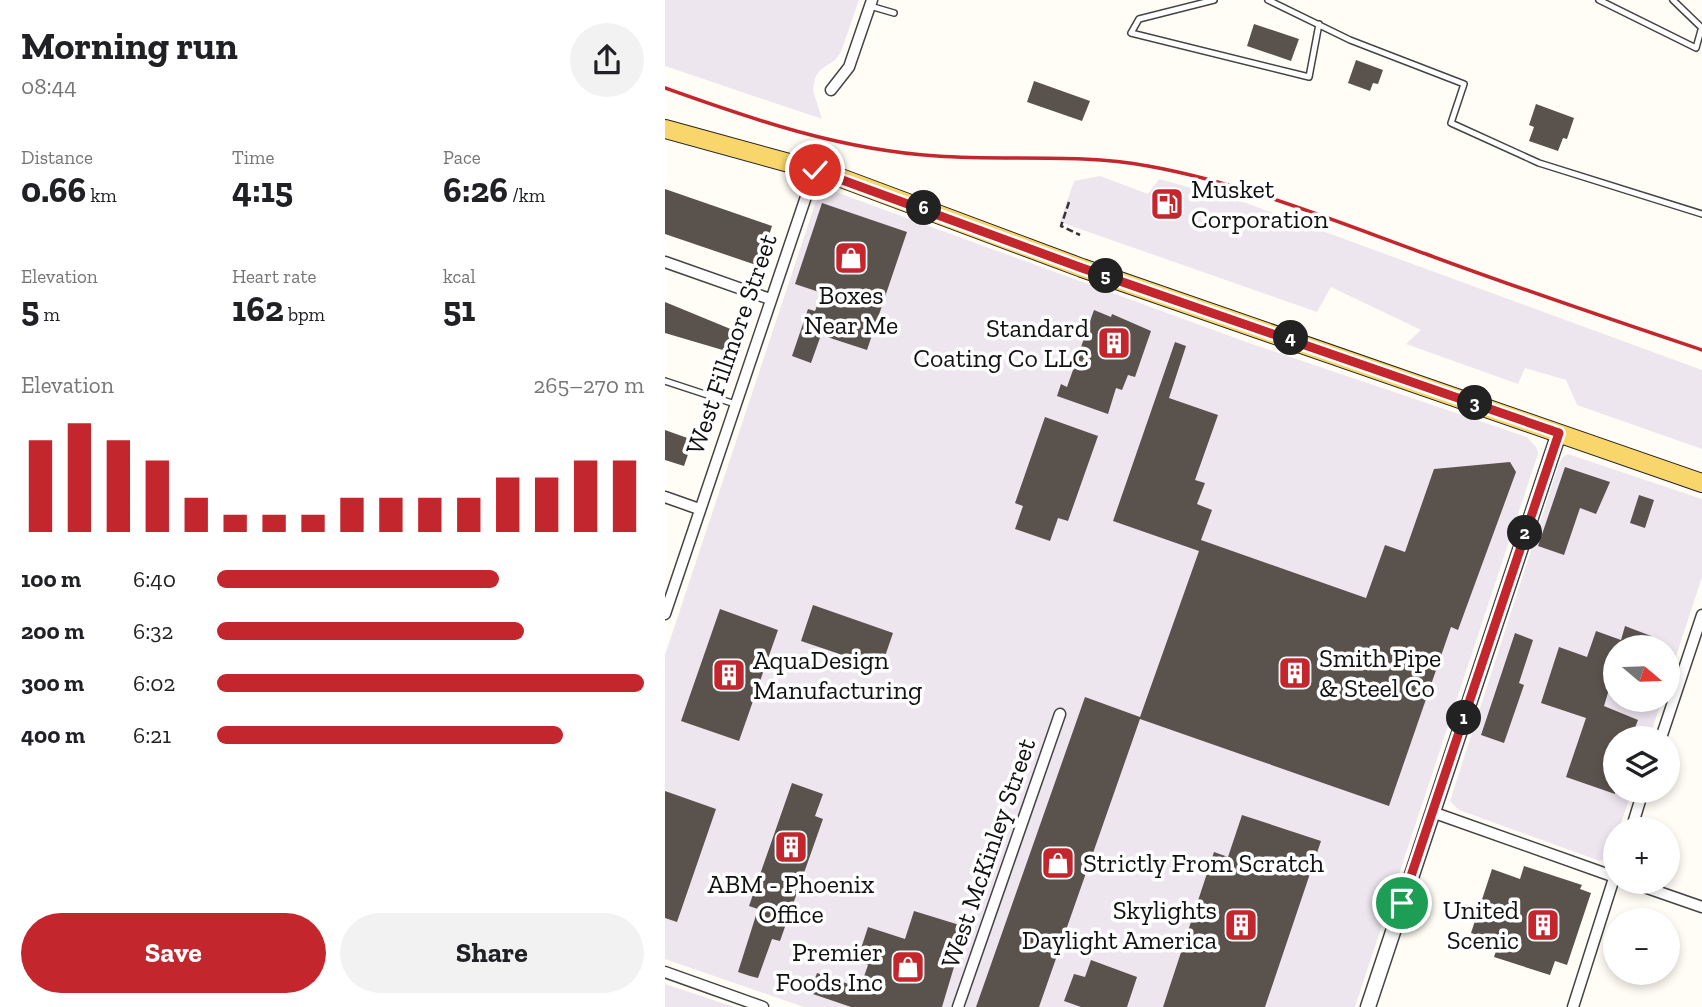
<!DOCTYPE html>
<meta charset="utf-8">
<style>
body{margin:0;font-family:"Zilla Slab",serif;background:#f2f2f2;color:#202124;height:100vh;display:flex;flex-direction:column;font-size:26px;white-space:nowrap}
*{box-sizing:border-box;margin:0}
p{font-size:23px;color:#757577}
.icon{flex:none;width:38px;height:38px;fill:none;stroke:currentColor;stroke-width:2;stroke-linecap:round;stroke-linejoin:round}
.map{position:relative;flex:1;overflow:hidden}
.sheet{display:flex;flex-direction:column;background:#fff;width:665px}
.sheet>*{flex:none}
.needle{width:46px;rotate:109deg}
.fabs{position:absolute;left:938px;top:635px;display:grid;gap:14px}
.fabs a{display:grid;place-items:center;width:77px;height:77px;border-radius:50%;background:#fff;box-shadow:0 4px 10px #0003;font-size:35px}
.pin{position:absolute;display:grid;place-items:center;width:60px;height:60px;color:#fff;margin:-30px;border:4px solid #fff;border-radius:50%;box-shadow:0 2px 7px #0007}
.km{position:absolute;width:35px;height:35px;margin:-18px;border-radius:50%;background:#222;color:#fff;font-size:19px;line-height:35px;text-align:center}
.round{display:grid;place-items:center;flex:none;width:74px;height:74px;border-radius:37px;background:#f2f2f2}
.overview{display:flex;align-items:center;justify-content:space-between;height:119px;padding:0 21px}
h1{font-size:38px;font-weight:700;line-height:52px}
.metrics{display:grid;grid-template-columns:repeat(3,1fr);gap:10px;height:119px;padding:7px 21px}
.metrics div{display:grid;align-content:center}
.metrics b{font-size:35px;font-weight:700}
.metrics small{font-size:19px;font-weight:400}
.metrics p{font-size:19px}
.chart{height:196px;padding:14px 21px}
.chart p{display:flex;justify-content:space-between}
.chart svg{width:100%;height:126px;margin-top:7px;stroke:#c4262e;stroke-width:6}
.action{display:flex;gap:14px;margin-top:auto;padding:14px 21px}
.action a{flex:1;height:80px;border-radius:42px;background:#c4262e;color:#fff;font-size:28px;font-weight:700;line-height:80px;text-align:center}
.action a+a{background:#f2f2f2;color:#202124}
ul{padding:0 21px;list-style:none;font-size:23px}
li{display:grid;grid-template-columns:112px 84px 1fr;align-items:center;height:52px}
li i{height:18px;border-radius:9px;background:#c4262e}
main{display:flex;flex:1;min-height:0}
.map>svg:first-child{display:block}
</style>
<main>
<section class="sheet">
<div class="overview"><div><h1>Morning run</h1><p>08:44</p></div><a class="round"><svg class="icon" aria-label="share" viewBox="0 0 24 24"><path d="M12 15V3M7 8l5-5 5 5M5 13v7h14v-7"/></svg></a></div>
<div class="metrics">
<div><p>Distance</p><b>0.66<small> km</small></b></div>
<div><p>Time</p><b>4:15</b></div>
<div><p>Pace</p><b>6:26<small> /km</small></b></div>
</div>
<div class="metrics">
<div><p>Elevation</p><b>5<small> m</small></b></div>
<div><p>Heart rate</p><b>162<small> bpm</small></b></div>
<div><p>kcal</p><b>51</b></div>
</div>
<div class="chart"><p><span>Elevation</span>265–270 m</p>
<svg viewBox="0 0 160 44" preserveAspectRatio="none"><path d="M5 44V12M15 44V6M25 44V12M35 44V19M45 44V32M55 44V38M65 44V38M75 44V38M85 44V32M95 44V32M105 44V32M115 44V32M125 44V25M135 44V25M145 44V19M155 44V19"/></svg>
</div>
<ul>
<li><b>100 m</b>6:40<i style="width:66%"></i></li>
<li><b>200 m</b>6:32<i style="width:72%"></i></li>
<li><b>300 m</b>6:02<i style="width:100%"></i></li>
<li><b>400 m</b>6:21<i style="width:81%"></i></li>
</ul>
<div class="action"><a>Save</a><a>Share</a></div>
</section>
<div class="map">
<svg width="1037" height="1007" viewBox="0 0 1037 1007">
<rect width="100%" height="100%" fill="#fffdf5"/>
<path fill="#eee6ef" d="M0,0H194L176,52L170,60L155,70L150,78L148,90L157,119L0,66Z
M435,176L483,194L494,179L581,203L1037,370V449L912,405L901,380L860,368L853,384L741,344L756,330L666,287L652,312L395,222L409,181Z
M168,191L584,343L862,437L872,448L873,454L690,1007H139L0,959V655L150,204L155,196Z
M903,454L1037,499V577L1003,681V648H950V700H997L984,738H950V791H967L954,829L950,830L945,856L935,861L794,810L785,801L893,467L897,458Z
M0,984L69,1007H0Z"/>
<path fill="#5a524d" d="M589,24L634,39L626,61L582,46Z
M691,60L718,70L713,84L708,83L705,91L683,83Z
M369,81L425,101L417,121L362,102Z
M871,104L909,118L902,139L898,138L893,151L864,141L869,127L864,125Z
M0,189L107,226L94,266L0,234Z
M157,203L242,232L202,350L156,335L146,363L127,356L143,309L150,311L157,293L130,284Z
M0,302L68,330L61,351L0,333Z
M429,310L446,317L447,314L486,331L470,377L463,375L457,390L451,388L443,414L392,396L396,384L402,387Z
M510,342L521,346L504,398L553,415L530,480L540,483L532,504L547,510L536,540L701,598L720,545L740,552L769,469L845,462L851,472L793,630L786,627L724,806L475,719L374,1007H311L420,697L475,717L534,551L448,521Z
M380,417L433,436L403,521L393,518L385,541L350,529L358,506L350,503Z
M0,430L28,440L19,466L0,460Z
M900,467L945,482L931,514L915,508L899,555L873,546Z
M974,495L989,500L980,528L965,523Z
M148,605L228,633L216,668L136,641Z
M55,609L113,630L74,741L16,721Z
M960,626L986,636L982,648H950V688L945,686L939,706L973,720L966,738H950V794L901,777L921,718L876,703L894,647L922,657L931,631L956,640Z
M850,633L868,640L854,683L859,685L839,743L816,735Z
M127,783L158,794L150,816L158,819L115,941L107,939L93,978L85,976L73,972L93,909L84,906Z
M0,791L51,809L12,922L0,918Z
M577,815L656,841L600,1007H498L549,852L563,857Z
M859,866L917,885L915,889L926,893L902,965L890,961L885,975L829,957L834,942L806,933L827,869L855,879Z
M249,911L301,927L277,1007H186L145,993L152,973L195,988L203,965L192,961L203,927L240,939Z
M426,960L472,977L462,1007H416L399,1001L409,974L420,977Z"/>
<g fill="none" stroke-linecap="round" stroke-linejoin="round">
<defs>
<path id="service" d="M549,0L474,19L466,33L644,77L654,24
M603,0L685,40L799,84L786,123L874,163L1037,214
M934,0L1031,48L1036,30
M1008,0L1037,28
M205,6L229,13
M0,381L70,404"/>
<path id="minor" d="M166,90L184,67L207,0
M0,262L105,299
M0,497L34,509
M0,614L150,170
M996,738L1037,615
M767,812L950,877
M966,830L978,791
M965,882L1037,907
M0,972L98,1007
M293,1007L395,714
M908,1007L950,875"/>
<path id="tertiary" d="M703,1007L894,433"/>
<path id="primary" d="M0,129L168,175L417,268L1037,483"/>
</defs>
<use href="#service" stroke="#444" stroke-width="8"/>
<use href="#minor" stroke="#444" stroke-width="13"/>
<use href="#tertiary" stroke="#444" stroke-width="17"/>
<use href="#primary" stroke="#222" stroke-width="20"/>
<path stroke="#333" stroke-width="2.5" stroke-dasharray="7 3.5" stroke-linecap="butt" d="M404,202L396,226L415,235"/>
<use href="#service" stroke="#fff" stroke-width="5"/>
<use href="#minor" stroke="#fff" stroke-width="10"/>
<use href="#tertiary" stroke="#fff" stroke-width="14"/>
<use href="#primary" stroke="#f9d66b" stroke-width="18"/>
<path stroke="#c4262e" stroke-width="3.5" d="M0,88C89,120 177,150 272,156C342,161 413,153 483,166C578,183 670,221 761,254C852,288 945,319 1037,350"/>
</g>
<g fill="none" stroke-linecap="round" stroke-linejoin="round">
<defs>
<path id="route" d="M150,170L417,268L894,433L737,903"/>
</defs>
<use href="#route" stroke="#fff" stroke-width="14"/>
<use href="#route" stroke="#c4262e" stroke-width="9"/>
</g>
<defs>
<symbol id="fuel-square" viewBox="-11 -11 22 22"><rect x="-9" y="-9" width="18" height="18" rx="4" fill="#c4262e" stroke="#fff"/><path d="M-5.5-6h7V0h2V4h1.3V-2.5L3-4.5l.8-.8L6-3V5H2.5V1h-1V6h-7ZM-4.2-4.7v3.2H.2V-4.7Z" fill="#fff"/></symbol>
<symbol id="shop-square" viewBox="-11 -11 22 22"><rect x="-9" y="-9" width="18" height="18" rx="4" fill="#c4262e" stroke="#fff"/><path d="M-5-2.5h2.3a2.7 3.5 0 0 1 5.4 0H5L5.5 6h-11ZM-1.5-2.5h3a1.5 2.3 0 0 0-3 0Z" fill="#fff"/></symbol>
<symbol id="building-square" viewBox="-11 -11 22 22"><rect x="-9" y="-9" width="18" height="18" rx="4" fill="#c4262e" stroke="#fff"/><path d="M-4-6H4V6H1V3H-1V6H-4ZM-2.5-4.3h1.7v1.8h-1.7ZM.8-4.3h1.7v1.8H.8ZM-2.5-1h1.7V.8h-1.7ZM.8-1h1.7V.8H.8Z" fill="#fff"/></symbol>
</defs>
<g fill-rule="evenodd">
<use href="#fuel-square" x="483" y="185" width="38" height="38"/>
<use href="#shop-square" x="167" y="239" width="38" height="38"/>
<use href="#building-square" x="430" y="324" width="38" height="38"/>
<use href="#building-square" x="611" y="654" width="38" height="38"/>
<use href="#building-square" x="45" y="656" width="38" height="38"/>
<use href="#building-square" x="107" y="828" width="38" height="38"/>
<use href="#shop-square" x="374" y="844" width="38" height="38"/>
<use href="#building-square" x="557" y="906" width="38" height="38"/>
<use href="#building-square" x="859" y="906" width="38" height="38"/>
<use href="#shop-square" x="224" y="948" width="38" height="38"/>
</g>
<g text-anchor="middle" stroke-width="7" stroke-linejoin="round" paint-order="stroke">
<g font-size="26" fill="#111" stroke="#fff" text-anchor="start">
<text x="526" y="198">Musket<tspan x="526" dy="30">Corporation</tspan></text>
<text x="186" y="304" text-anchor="middle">Boxes<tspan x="186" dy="30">Near Me</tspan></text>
<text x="424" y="337" text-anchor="end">Standard<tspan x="424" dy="30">Coating Co LLC</tspan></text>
<text x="654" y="667">Smith Pipe<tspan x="654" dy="30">&amp; Steel Co</tspan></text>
<text x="88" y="669">AquaDesign<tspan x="88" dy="30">Manufacturing</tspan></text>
<text x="418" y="872">Strictly From Scratch</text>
<text x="126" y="893" text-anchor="middle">ABM - Phoenix<tspan x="126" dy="30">Office</tspan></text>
<text x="552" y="919" text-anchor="end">Skylights<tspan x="552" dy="30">Daylight America</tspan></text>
<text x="854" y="919" text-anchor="end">United<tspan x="854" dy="30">Scenic</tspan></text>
<text x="218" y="961" text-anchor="end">Premier<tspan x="218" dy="30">Foods Inc</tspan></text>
</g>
<g font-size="26" fill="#111" stroke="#fff">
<text transform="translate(66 344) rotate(-71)" y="9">West Fillmore Street</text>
<text transform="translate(323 853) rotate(-71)" y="9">West McKinley Street</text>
</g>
</g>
</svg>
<div class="fabs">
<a><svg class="needle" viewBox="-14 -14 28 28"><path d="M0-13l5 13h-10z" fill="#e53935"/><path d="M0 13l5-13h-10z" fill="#757577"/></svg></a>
<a><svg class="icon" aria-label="layers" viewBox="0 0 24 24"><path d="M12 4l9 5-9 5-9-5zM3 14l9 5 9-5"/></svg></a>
<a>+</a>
<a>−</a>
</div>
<div class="pin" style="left:737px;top:903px;background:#1e9e55"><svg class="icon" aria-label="arrive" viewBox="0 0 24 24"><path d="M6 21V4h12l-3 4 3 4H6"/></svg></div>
<div class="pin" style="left:150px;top:170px;background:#d93025"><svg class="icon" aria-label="check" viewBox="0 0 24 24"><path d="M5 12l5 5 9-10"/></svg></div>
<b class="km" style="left:799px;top:718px">1</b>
<b class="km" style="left:860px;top:533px">2</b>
<b class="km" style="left:810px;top:403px">3</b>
<b class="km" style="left:626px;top:338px">4</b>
<b class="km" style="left:441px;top:276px">5</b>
<b class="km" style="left:259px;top:208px">6</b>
</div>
</main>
